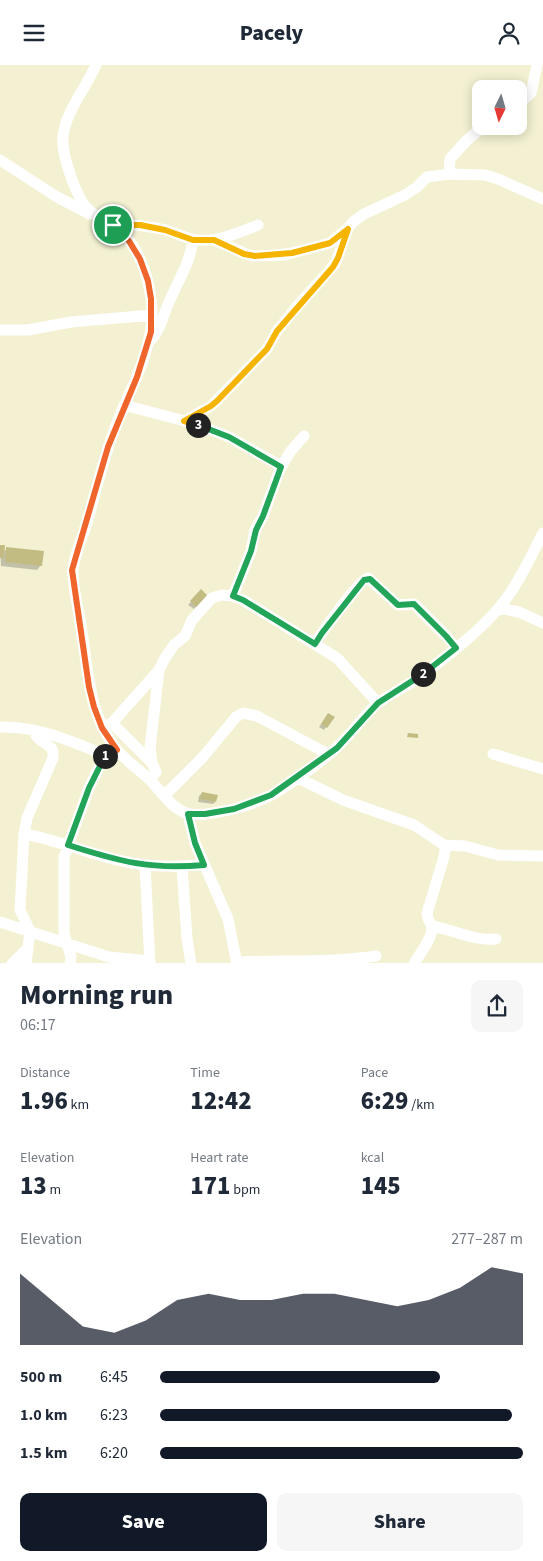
<!DOCTYPE html>
<meta charset="utf-8">
<style>
body{margin:0;font-family:"Source Sans 3",sans-serif;background:#f6f6f7;color:#1f2937;height:100vh;display:flex;flex-direction:column;font-size:19px;white-space:nowrap}
*{box-sizing:border-box;margin:0}
p{font-size:16px;color:#747a83}
.icon{flex:none;width:28px;height:28px;fill:none;stroke:currentColor;stroke-width:2;stroke-linecap:round;stroke-linejoin:round}
.map{position:relative;height:898px;overflow:hidden}
.panel{display:flex;flex-direction:column;background:#fff;flex:1}
.panel>*{flex:none}
.needle{width:32px;rotate:185deg}
.tools{position:absolute;left:472px;top:15px;display:grid;gap:10px}
.tools a{display:grid;place-items:center;width:55px;height:55px;border-radius:10px;background:#fff;box-shadow:0 2px 12px #0003;font-size:25px}
.pin{position:absolute;display:grid;place-items:center;width:42px;height:42px;color:#fff;margin:-21px;border:2px solid #fff;border-radius:50%;box-shadow:0 1px 5px #0007}
.km{position:absolute;width:25px;height:25px;margin:-12px;border-radius:50%;background:#222;color:#fff;font-size:14px;line-height:25px;text-align:center}
.round{display:grid;place-items:center;flex:none;width:52px;height:52px;border-radius:10px;background:#f6f6f7}
.overview{display:flex;align-items:center;justify-content:space-between;height:85px;padding:0 20px}
h1{font-size:28px;font-weight:800;line-height:38px}
.metrics{display:grid;grid-template-columns:repeat(3,1fr);gap:8px;height:85px;padding:5px 20px}
.metrics div{display:grid;align-content:center}
.metrics b{font-size:25px;font-weight:800}
.metrics small{font-size:14px;font-weight:400}
.metrics p{font-size:14px}
.chart{height:140px;padding:10px 20px}
.chart p{display:flex;justify-content:space-between}
.chart svg{width:100%;height:90px;margin-top:5px;fill:#111827;opacity:.7}
.action{display:flex;gap:10px;margin-top:auto;padding:10px 20px}
.action a{flex:1;height:58px;border-radius:10px;background:#111827;color:#fff;font-size:20px;font-weight:800;line-height:58px;text-align:center}
.action a+a{background:#f6f6f7;color:#1f2937}
ul{padding:0 20px;list-style:none;font-size:16px}
li{display:grid;grid-template-columns:80px 60px 1fr;align-items:center;height:38px}
li i{height:12px;border-radius:6px;background:#111827}
header{display:flex;justify-content:space-between;align-items:center;height:65px;padding:0 20px;background:#fff;font-size:22px;font-weight:800}
.map>svg:first-child{display:block}
</style>
<header><svg class="icon" aria-label="menu" viewBox="0 0 24 24"><path d="M4 6h16M4 12h16M4 18h16"/></svg>Pacely<svg class="icon" aria-label="person" viewBox="0 0 24 24"><circle cx="12" cy="8" r="4"/><path d="M4 21q1-7 8-7t8 7"/></svg></header>
<div class="map">
<svg width="543" height="899" viewBox="0 0 543 899">
<rect width="100%" height="100%" fill="#f3f1d2"/>
<path fill="#0003" d="M0,481L3,487L7,484L41,500L37,505L1,501Z
M201,526L206,531L194,544L188,540Z
M326,652V662L324,665L319,662Z
M202,728L215,737L213,739L198,737L199,731Z"/>
<path fill="#c2bc82" d="M0,480H5L4,493H0Z
M6,482L44,486L42,501L5,497Z
M201,524L208,531L197,543L190,536Z
M328,648L335,652L327,663L321,659Z
M408,668L418,669V673L407,672Z
M202,727L218,730L216,737L200,734Z"/>
<g fill="none" stroke-linecap="round" stroke-linejoin="round">
<path stroke="#fff" stroke-width="11" d="M96,0C86,23 66,46 63,71C61,89 76,133 89,145C102,157 119,162 130,177C144,195 151,223 152,245C153,288 129,325 115,363C103,394 96,427 87,458C82,474 73,492 73,509C73,527 80,548 82,567C89,609 89,651 117,685C127,697 140,705 151,716C162,727 173,746 190,749C207,752 245,742 261,735C281,727 326,694 341,678C354,666 363,651 377,639C390,628 407,622 421,611C449,590 488,560 508,531C522,512 532,489 543,468
M519,38L531,28L537,0
M0,95L57,132L90,149
M449,109L450,94L466,76L484,61
M113,160C131,159 148,161 166,165C177,168 188,175 199,175C219,177 240,167 258,160
M214,175L251,191L284,190L330,178L348,163
M0,265H28L71,257L152,250
M151,275C161,264 163,250 169,237C178,216 190,198 193,175
M124,340L196,359L229,372L281,401
M184,356L211,341L217,335L267,284L277,266L298,240L329,206L336,197L348,163L353,157L364,149L405,130L417,122L427,112L449,109L485,110L498,114L543,134
M233,531L251,486L255,465L263,451L280,404L290,387L304,371
M499,543L519,547L543,558
M315,579C322,567 358,516 368,513L398,540L414,539L446,571L456,583
M112,658L152,698L156,707L150,715
M0,662C37,661 71,676 105,690L111,688
M102,663L112,658L159,605L165,593L174,580L185,571L192,555L212,533L222,530L233,531L243,535L337,593L378,638
M493,689L543,704
M152,698L150,683L159,605
M298,713L343,735L414,760L444,780L465,781L498,790L543,791
M164,731L203,692L236,652L243,648L257,651L328,689
M188,749L195,778L228,854L237,899
M24,769C55,774 83,787 113,794C143,802 173,803 204,799
M145,801L150,899
M182,802L187,873L191,899
M0,857L109,892L150,896
M432,861C454,865 473,876 496,874
M237,897C283,895 330,898 376,891
M12,899L27,884
M26,899L30,866L20,845L24,769L27,753L53,693C54,678 46,682 38,673C36,671 35,668 33,665
M70,899L71,892L64,868V792L89,723L105,690
M414,899C419,889 432,875 432,863C431,858 427,854 427,848L444,792L445,785L444,780"/>
</g>
<g fill="none" stroke-linecap="round" stroke-linejoin="round">
<defs>
<path id="split-1" d="M105,691L117,685L102,663L94,642L89,622L72,505L108,382L137,312L151,267V234L148,216L140,194L129,176L113,160"/>
<path id="split-2" d="M105,691L89,723L68,780C118,796 150,805 204,800L195,778L188,749H205L234,744L271,730L337,683L378,638L423,609"/>
<path id="split-3" d="M198,360L229,372L281,402L263,451L256,465L251,486L233,531L243,535L315,579L322,568L364,515L370,514L398,540L414,539L446,571L456,583L423,609"/>
<path id="split-4" d="M113,160H140L165,165L193,175H214L244,189L255,191L292,188L330,178L348,164L338,193L333,202L277,266L267,284L217,336L211,341L184,356L198,360"/>
</defs>
<use href="#split-1" stroke="#fff" stroke-width="10"/>
<use href="#split-2" stroke="#fff" stroke-width="10"/>
<use href="#split-3" stroke="#fff" stroke-width="10"/>
<use href="#split-4" stroke="#fff" stroke-width="10"/>
<use href="#split-1" stroke="#f0652b" stroke-width="6"/>
<use href="#split-2" stroke="#22a559" stroke-width="6"/>
<use href="#split-3" stroke="#22a559" stroke-width="6"/>
<use href="#split-4" stroke="#f5b400" stroke-width="6"/>
</g>
</svg>
<div class="tools">
<a><svg class="needle" viewBox="-14 -14 28 28"><path d="M0-13l5 13h-10z" fill="#e53935"/><path d="M0 13l5-13h-10z" fill="#747a83"/></svg></a>
</div>
<div class="pin" style="left:113px;top:160px;background:#1e9e55"><svg class="icon" aria-label="arrive" viewBox="0 0 24 24"><path d="M6 21V4h12l-3 4 3 4H6"/></svg></div>
<b class="km" style="left:105px;top:691px">1</b>
<b class="km" style="left:423px;top:609px">2</b>
<b class="km" style="left:198px;top:360px">3</b>
</div>
<section class="panel">
<div class="overview"><div><h1>Morning run</h1><p>06:17</p></div><a class="round"><svg class="icon" aria-label="share" viewBox="0 0 24 24"><path d="M12 15V3M7 8l5-5 5 5M5 13v7h14v-7"/></svg></a></div>
<div class="metrics">
<div><p>Distance</p><b>1.96<small> km</small></b></div>
<div><p>Time</p><b>12:42</b></div>
<div><p>Pace</p><b>6:29<small> /km</small></b></div>
</div>
<div class="metrics">
<div><p>Elevation</p><b>13<small> m</small></b></div>
<div><p>Heart rate</p><b>171<small> bpm</small></b></div>
<div><p>kcal</p><b>145</b></div>
</div>
<div class="chart"><p><span>Elevation</span>277–287 m</p>
<svg viewBox="0 0 160 44" preserveAspectRatio="none"><path d="M0 44V9L10 22L20 35L30 38L40 32L50 22L60 19L70 22L80 22L90 19L100 19L110 22L120 25L130 22L140 16L150 6L160 9V44z"/></svg>
</div>
<ul>
<li><b>500 m</b>6:45<i style="width:77%"></i></li>
<li><b>1.0 km</b>6:23<i style="width:97%"></i></li>
<li><b>1.5 km</b>6:20<i style="width:100%"></i></li>
</ul>
<div class="action"><a>Save</a><a>Share</a></div>
</section>
